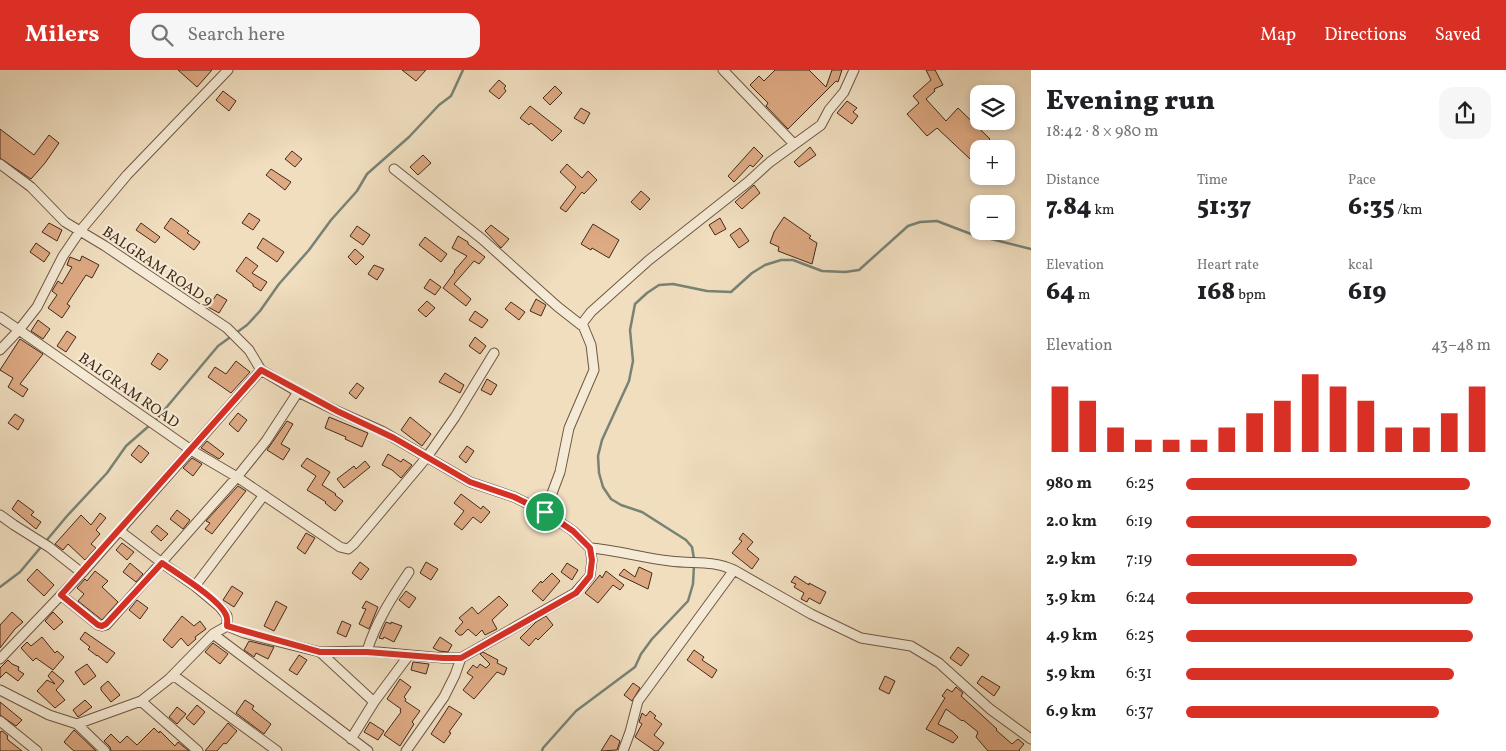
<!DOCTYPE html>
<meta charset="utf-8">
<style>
body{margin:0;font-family:Vollkorn,serif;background:#f6f6f6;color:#202124;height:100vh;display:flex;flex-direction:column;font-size:19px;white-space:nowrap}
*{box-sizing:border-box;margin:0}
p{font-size:16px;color:#757577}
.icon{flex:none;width:28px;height:28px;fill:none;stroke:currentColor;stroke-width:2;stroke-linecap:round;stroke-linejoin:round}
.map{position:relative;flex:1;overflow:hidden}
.side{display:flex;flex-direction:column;background:#fff;width:475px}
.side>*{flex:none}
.buttons{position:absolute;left:970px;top:15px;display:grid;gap:10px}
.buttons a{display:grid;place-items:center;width:45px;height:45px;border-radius:10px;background:#fff;box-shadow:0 2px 8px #0003;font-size:25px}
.pin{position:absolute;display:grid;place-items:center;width:42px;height:42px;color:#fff;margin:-21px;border:2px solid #fff;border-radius:50%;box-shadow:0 1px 5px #0007}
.round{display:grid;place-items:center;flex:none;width:52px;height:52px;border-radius:15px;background:#f6f6f6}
.headline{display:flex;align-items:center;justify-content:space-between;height:85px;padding:0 15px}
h1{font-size:28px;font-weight:800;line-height:38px}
.figures{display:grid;grid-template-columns:repeat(3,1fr);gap:8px;height:85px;padding:5px 15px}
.figures div{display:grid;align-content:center}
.figures b{font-size:25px;font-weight:800}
.figures small{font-size:14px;font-weight:400}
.figures p{font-size:14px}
.chart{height:140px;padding:10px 15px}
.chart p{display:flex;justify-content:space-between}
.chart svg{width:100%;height:90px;margin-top:5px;stroke:#d93025;stroke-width:6}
ul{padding:0 15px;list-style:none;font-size:16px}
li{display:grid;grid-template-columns:80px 60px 1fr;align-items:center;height:38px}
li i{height:12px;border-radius:6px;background:#d93025}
header{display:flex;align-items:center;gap:30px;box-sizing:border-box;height:70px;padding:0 25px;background:#d93025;color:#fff}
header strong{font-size:24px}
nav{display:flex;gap:28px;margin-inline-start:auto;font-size:18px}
.search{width:350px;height:45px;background:#f6f6f6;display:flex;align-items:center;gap:12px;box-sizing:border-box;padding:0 18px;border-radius:15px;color:#757577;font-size:19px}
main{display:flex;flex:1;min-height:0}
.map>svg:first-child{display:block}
</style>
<header>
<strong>Milers</strong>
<div class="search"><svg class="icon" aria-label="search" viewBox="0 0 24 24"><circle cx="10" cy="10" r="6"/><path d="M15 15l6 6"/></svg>Search here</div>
<nav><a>Map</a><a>Directions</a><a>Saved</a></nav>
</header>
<main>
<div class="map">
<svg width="1031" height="681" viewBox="0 0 1031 681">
<rect width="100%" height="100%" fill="#f0debf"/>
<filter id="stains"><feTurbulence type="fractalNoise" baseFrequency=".004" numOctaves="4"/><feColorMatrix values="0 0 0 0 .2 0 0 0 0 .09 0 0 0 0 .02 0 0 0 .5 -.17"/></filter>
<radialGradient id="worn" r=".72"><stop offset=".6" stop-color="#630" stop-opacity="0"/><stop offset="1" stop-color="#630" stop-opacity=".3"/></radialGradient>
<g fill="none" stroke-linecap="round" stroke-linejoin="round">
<path stroke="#788275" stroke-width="2.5" d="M155,351L218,276L247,255L260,241L279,214L309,180L331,150L357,121L367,104L409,67L439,35L451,26L463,0
M694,489L692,477L686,470L642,442L621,435L611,429L603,417L599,403L598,386L602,370L629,311L633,291L630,260L635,234L647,223L659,215L673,214L707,221L731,222L752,203L765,195L781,190H793L822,201L845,202L859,200L908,156L920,152L937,151L971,164L1031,179
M0,517L20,502L67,446L107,403L126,376L150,355
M542,681L543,678L576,641L635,597L641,584L652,569L688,531L693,514L694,495"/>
</g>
<path fill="#deaa84" stroke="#442a1a" d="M178,0H212L197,17Z
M402,0H426L416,11Z
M775,0H809L826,17L832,0H842L838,12L836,11L788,59L766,36L768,33L750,15L759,6L764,11Z
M926,0H935L943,15L934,19L935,21L926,29L946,51L958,38L990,69L970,89L937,58L927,66L907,44L919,33L913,26L931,10Z
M499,10L506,16L504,18L506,21L499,29L489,21Z
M555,16L562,23L550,35L543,28Z
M223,21L236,31L229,41L216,30Z
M847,31L857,38L853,42L858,46L852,54L837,43Z
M530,36L562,61L552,71L531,53L529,55L520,48Z
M581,38L590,43L584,54L574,48Z
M0,59L34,85L49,65L59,73L45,93L31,109L0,88Z
M754,77L763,86L753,97L750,95L734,112L728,106Z
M810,77L816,85L799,97L794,92Z
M292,81L302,89L295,97L285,89Z
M423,85L431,93L418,105L410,97Z
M567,94L582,108L588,101L597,110L584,124L582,122L566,142L560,138L576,117L560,102Z
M271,99L291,112L285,120L266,105Z
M754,115L760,123L742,139L735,132Z
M641,121L650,129L640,140L631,132Z
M249,143L260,150L253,160L242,153Z
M784,147L811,166L809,168L817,173L812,194L778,181L779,177L770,173L774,162Z
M171,148L189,161L187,163L200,172L194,180L164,158Z
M720,148L726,159L715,165L709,155Z
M49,153L62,160L57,171L42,162Z
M141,153L160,167L155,173L136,160Z
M593,154L619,170L609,188L592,178L591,180L581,174Z
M491,155L509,169L501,178L485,161Z
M357,156L370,165L363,175L350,166Z
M740,158L749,171L739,178L730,165Z
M458,166L468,172V174L485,187L479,194L474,191L454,214L471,229L466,236L443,218L455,202L454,201L467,186L452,178Z
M425,167L447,184L441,192L419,175Z
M263,168L284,182L277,192L257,178Z
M36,173L50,183L44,192L30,182Z
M355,179L364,187L356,195L348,187Z
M82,186L99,195L92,208L86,205L67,234L70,236L62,248L48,238L57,225L52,221L58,211L62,214L72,197L67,195L70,187L80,191Z
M246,187L258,196L252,203L267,212L261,221L253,216V214L236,201Z
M374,195L384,199L377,210L368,204Z
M430,209L441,217L435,225L424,218Z
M217,224L227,230L219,243L208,237Z
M536,229L546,235L541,246L530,241Z
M427,231L435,238L426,247L418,240Z
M511,232L525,242L519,250L505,239Z
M475,241L488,250L482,258L469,250Z
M38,250L50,259L43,269L31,261Z
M67,261L76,267L66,282L57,276Z
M475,267L486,276L480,284L469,276Z
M20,269L43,284L20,314L28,319L23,327L8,317L13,308L0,300Z
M158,283L168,290L160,300L151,294Z
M236,291L250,302L231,323L208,307L215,297L226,304Z
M445,303L464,315L460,323L439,312Z
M487,309L497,315L491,325L481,320Z
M357,313L364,318L356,329L349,323Z
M238,343L247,350L238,362L229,354Z
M15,344L24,350L18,360L8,353Z
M329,347L368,363L362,377L345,369L346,367L325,358Z
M410,347L431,364L422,376L401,360Z
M287,351L293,354L281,374L290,379L283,390L267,380Z
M207,371L224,384L219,389L201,378Z
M139,375L149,383L141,393L131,385Z
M467,376L474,381L466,393L459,387Z
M388,384L401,392L403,389L412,395L401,408L392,400L382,395Z
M192,388L202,394L193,406L183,398Z
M307,388L330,402L322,415L336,424L335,425L343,431L335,441L325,433L326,432L307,420L316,406L301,396Z
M365,391L370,397L344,418L337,409L354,396L356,399Z
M238,416L246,421L212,464L205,459L210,453L206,451Z
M461,424L481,439L483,436L490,442L481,453L473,447L462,460L454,454L464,441L454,433Z
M18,430L34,442L31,445L41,452L36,459L12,439Z
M177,440L190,450L183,459L170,449Z
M100,443L106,448L96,460L100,464L91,474L96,478L85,490L68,474L63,480L55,474L81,445L91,455Z
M157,455L168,464L161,471L151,462Z
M306,463L315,468L305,484L297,478Z
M743,463L753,472L747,479L759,489L752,499L732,483L742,471L739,469Z
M122,473L134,482L127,490L116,480Z
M360,492L369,499L361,510L352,503Z
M426,492L438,499L431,510L420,503Z
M130,493L143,504L136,512L123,502Z
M567,493L578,500L572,510L561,502Z
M639,497L652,503L648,519L619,505L624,499L635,507Z
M37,499L54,515L44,526L27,510Z
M95,501L108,511L102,517L118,532L102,550L78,531L84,524L77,518L85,509L87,511Z
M606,501L624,515L620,520L613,515L598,533L585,523L600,505L602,508Z
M552,503L560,511L543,531L532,521L541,511L542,513Z
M795,506L809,515V513L826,522L820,534L809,528L807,532L801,529L804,523L794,517L796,514L791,512Z
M232,516L243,523L234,537L223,530Z
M406,521L416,528L409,538L399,530Z
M499,526L508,535L492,550L497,559L485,565L482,560L476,566L468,559L462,565H459L455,561L463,552L459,548L472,537L478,544Z
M137,530L148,538L140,549L129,540Z
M276,531L287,537L274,561L264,556Z
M366,531L378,537L369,559L359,554L366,539L362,538Z
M12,542L23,552L15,559L0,578V555Z
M53,542L63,552L54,560L45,551Z
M182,546L194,556L200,551L206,559L195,567L196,569L188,576L181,568L172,578L163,570Z
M546,546L553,555L538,570L536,568L529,576L520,568L536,552Z
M342,551L351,555L346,567L337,563Z
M386,552L391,554V552L402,556L394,572L384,567L383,569L379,568Z
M85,562L115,583L107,593L97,585V586L88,579L90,577L80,569Z
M42,567L55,583L57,581L64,587L53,600L36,588L33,591L21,578L27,572L31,576Z
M440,567L452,575L448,582L439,581L433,578Z
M249,571L274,577L268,589L256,583L254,587L244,580Z
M213,573L228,584L220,594L205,582Z
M958,577L969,585L961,596L950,588Z
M694,580L704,587L702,590L717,600L712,608L687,590Z
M483,582L498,590L497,593L507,598L504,605L497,602L474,629L463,620L473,607L467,603L473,595L477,598L480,594L486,598L490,594L480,584Z
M299,585L307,590L297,605L289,600Z
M8,590L12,594L19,597L18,600L24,604L18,611L6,602L0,608V598Z
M413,592L429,594L426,604L411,600Z
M87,594L96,606L84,615L75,602Z
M52,601L64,611L56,620L65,630L55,638L37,621L47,610L55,614L48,606Z
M885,606L895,611L889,624L879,619Z
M982,606L1000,617L994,626L977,613Z
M400,609L411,617L404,627L406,629L405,631L420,641L412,652L414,654L400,676L384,665L401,642L400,641L401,639L387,629Z
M108,611L120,625L111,632L101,620V617Z
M633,613L640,618L632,631L624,625Z
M956,617L963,623L961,626L997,659L996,660L1012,674L1018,669L1024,674L1019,680L1020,681H988L976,667L978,662L963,650L962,651L946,639L938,654L952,661L958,667L953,673L926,659L945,628L942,626L947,619L952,622Z
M85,630L92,637L78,647L73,640Z
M245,630L254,636L252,639L271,654L264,664L236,643Z
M0,632L22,650L16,656L0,645Z
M197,635L205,642L194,655L186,648Z
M449,636L462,644L449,662L451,663L444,673L431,664Z
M177,637L186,644L177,654L169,647Z
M650,641L656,646L654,648L662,654L654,665L664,673L658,681H655L635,667L642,654L639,652L642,643L646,646Z
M370,652L384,661L378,670L364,662Z
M228,653L237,661L226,674L224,673L217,681H205Z
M154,658L159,663L160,661L175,676L178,672L189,681H111L110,677L104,671L111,664L120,673L127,666L137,675Z
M74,660L96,681H74L64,672Z
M2,661L8,666L7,667L8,670L22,681H0V662Z
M611,665L620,671L617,680L601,681Z"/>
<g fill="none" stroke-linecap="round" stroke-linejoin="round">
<defs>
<path id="street" d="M723,0L794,74
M0,94L31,117L65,152L105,176L227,258L249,280L261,300L298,322
M394,99L482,169L558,237L581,255L591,242L649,190L748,112L770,92L821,55L829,40L844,22L854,0
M0,247L19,260L37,237L63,186L80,161L127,105L228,0
M0,280L19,260L191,380L237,407L340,477L348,479L354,474L427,387L455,347L494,283
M545,442L560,402L569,358L594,300L591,275L582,253
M0,445L14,455L49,477L82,503
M120,461L162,493L195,516L220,537L227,546V556
M590,478C617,480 643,488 670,491C693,494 713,490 734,500
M195,516L264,425
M213,564L368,681
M367,581C376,552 392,527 409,502
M320,582L374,632L409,585
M0,589L82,503L261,300
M173,605L277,681
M0,620L49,645L77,654L141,631L169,609L213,564L227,556L244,563L320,582L367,581L443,588H461L575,523L590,506L592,490L590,478L573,461L545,442L514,427L470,412L382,361L337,341L298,322L266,371L237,407L106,555L102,556L98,555L61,525
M141,631L198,681
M0,651L37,681
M77,654L105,681
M351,669L374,632
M406,681L444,627L455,605L461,588
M623,681L630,662L638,631L734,500L811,544L861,568L911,576L939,593L990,639L1031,669"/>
</defs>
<use href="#street" stroke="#6f5743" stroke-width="11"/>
<use href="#street" stroke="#f5ead5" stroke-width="9"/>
</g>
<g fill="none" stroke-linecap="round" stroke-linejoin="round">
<defs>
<path id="route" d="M261,300L337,341L394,368L470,412L514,427L545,442L573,461L590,478L592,490L590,506L576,523L461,588H443L367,582H320L227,556C227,553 228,548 226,545C219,529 178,504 162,493L106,554L102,556L98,555L61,525Z"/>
</defs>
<use href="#route" stroke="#fff" stroke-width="10"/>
<use href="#route" stroke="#d93025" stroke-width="6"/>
</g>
<g text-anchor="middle" stroke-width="4.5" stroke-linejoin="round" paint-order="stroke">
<g font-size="15" fill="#442a1a" stroke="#f5ead5">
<text transform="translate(158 196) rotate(34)" y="5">BALGRAM ROAD 9</text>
<text transform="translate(129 320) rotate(35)" y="5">BALGRAM ROAD</text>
</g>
</g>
<rect width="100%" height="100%" filter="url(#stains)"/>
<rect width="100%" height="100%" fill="url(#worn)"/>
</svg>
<div class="buttons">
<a><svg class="icon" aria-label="layers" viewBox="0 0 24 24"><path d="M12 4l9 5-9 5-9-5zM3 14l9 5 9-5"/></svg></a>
<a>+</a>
<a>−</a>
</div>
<div class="pin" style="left:545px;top:442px;background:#1e9e55"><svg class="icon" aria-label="arrive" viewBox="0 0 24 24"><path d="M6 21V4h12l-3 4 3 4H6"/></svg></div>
</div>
<section class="side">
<div class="headline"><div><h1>Evening run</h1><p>18:42 · 8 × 980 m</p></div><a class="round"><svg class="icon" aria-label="share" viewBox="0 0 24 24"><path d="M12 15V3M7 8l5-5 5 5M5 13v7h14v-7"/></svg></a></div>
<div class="figures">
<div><p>Distance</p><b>7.84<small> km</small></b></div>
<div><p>Time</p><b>51:37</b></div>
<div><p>Pace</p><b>6:35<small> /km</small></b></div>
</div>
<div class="figures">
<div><p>Elevation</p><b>64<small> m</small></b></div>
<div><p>Heart rate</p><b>168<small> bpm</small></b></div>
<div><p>kcal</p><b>619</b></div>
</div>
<div class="chart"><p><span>Elevation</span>43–48 m</p>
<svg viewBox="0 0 160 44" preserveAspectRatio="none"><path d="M5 44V12M15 44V19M25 44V32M35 44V38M45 44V38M55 44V38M65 44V32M75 44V25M85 44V19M95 44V6M105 44V12M115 44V19M125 44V32M135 44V32M145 44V25M155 44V12"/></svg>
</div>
<ul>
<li><b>980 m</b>6:25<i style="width:93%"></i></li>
<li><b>2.0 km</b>6:19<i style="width:100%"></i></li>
<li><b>2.9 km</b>7:19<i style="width:56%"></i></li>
<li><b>3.9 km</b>6:24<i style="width:94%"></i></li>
<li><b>4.9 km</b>6:25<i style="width:94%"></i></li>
<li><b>5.9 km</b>6:31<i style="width:88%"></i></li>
<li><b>6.9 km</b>6:37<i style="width:83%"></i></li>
</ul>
</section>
</main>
